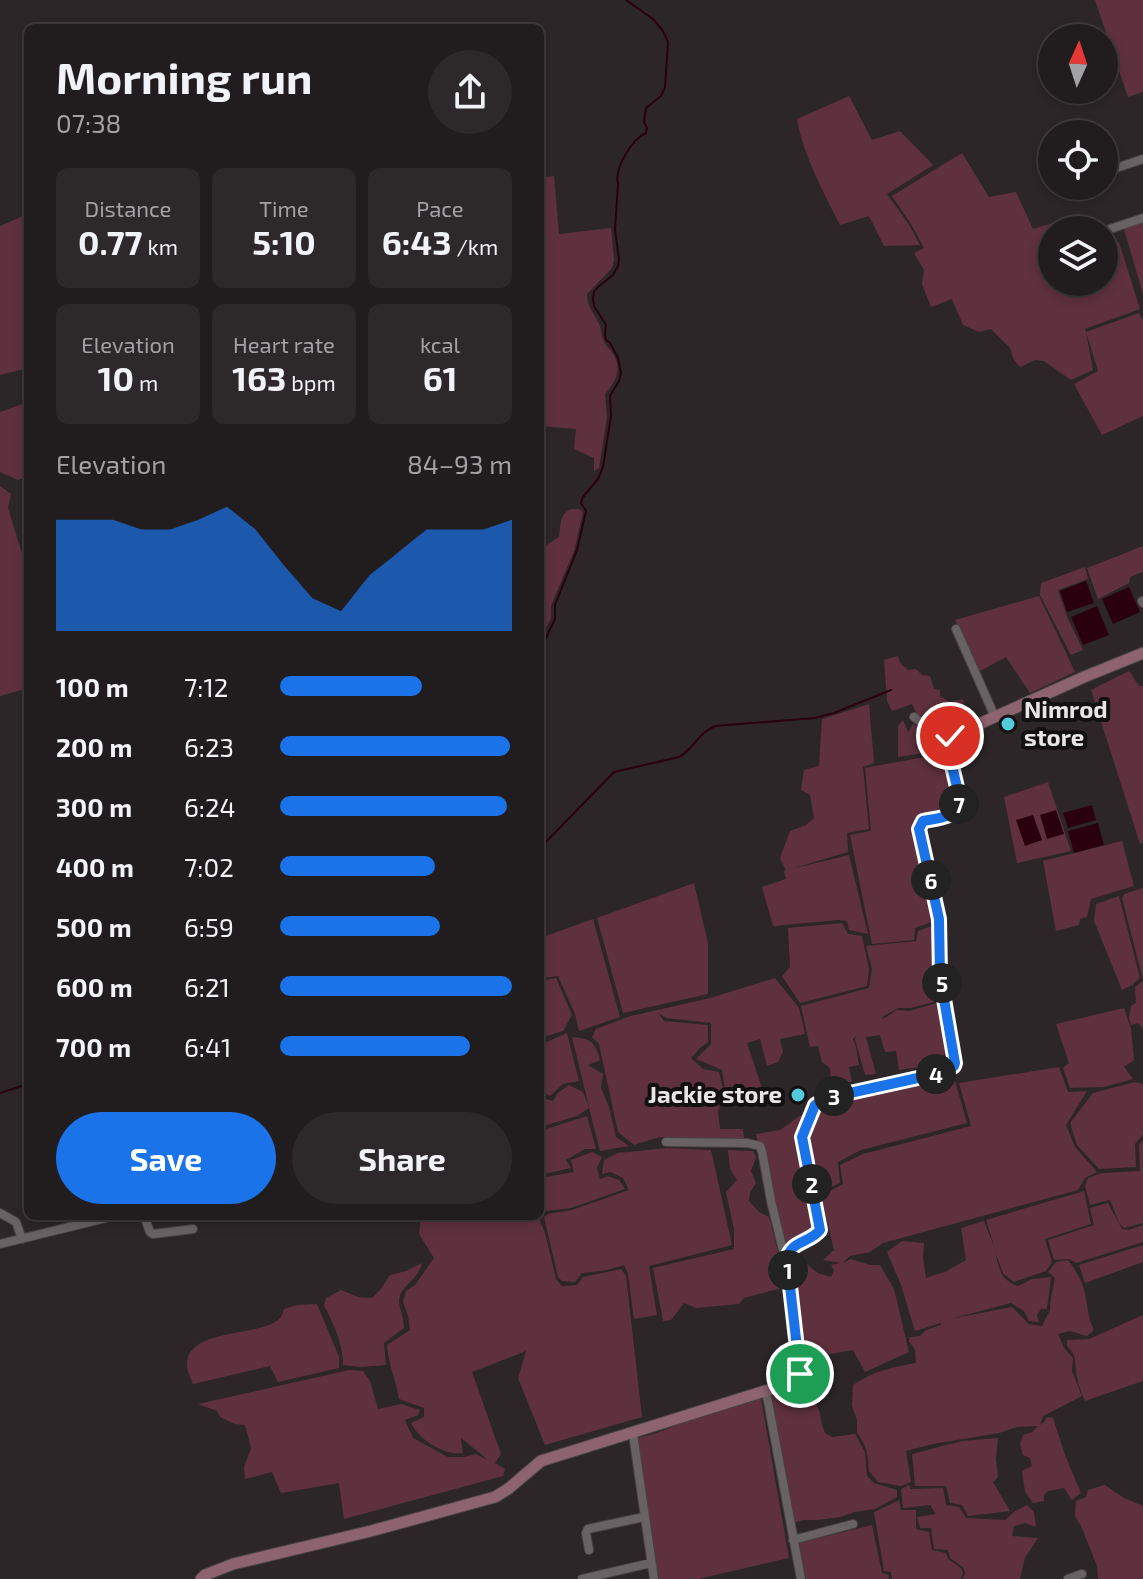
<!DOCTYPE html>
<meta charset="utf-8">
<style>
body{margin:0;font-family:"Exo 2",sans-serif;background:#2d292b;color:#f1f3f6;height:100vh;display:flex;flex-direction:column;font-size:30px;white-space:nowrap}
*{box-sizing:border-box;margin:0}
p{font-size:26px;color:#a2a1a4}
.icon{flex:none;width:44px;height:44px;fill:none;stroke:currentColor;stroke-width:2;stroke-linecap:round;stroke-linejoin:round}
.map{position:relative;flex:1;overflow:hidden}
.sheet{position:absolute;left:24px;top:24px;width:520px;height:1196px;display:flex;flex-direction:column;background:#211c1e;border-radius:12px;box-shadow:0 4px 12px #0003,0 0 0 2px #3e3a3c}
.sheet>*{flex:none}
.needle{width:52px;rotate:3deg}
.tools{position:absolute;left:1038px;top:24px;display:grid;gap:16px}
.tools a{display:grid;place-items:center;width:80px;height:80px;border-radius:50%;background:#211c1e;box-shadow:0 4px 12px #0003,0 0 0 2px #3e3a3c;font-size:40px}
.pin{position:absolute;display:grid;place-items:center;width:68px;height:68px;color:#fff;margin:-34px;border:4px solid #fff;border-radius:50%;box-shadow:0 2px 8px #0007}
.km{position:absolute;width:40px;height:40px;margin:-20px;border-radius:50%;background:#222;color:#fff;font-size:22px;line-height:40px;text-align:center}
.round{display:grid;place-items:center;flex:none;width:84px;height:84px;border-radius:42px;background:#2d292b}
.head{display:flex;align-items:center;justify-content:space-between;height:136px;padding:0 32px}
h1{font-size:44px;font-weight:700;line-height:60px}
.stats{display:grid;grid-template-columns:repeat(3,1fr);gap:12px;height:136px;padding:8px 32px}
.stats div{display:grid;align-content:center;border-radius:12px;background:#2d292b;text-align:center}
.stats b{font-size:34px;font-weight:700}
.stats small{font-size:22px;font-weight:400}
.stats p{font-size:22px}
.chart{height:224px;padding:16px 32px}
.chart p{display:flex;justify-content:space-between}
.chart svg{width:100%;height:144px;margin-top:8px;fill:#1a73e8;opacity:.7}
.action{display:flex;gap:16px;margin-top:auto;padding:16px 32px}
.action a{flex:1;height:92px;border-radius:48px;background:#1a73e8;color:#fff;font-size:32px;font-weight:700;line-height:92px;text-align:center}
.action a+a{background:#2d292b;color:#f1f3f6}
ul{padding:0 32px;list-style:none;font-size:26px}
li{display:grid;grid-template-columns:128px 96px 1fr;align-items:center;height:60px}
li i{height:20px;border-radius:10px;background:#1a73e8}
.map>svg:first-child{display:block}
</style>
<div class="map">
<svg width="1143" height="1579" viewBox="0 0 1143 1579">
<rect width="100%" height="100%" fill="#2c2628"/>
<path fill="#5f313e" d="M1095,0H1143V92L1128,97Z
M849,96L872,140L900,131L933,165L887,194L908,223L920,245L884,246L869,216L840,225C824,193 803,155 797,119Z
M962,153L989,197L1016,192L1033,229L1069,218L1074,230H1052V282H1104V246L1119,242L1140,309L1085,329L1086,332L1139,313L1143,320V416L1102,435L1074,384L1098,371L1086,332L1093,370L1071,380L1044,361L1035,360L1020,367L1014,360L1010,348L991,329L979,332L963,325L952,299L931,307L922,284L924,270L914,253L924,248L911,224L892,196Z
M554,176L559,234L611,228L614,260L612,268L587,294C588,309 593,311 599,324C602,330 601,336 604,342C606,346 610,349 612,352C623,368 616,382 605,394L607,417L599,468L594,471V458L574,449L576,429L540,426V178Z
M28,214V368L0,375V226Z
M1143,222V294L1124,229Z
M28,402V459L25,460L27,477L18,480L0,472V412Z
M0,486L11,494L8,508L28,573V688L0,696Z
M572,509H579L583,512L574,551L551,606V618L540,640V549L559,537C561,526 559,513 572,509Z
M1143,546V572L1130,577L1129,583L1098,599L1087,568Z
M1085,567L1088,579L1058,590L1067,617L1083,650L1071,655L1040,595L1041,583Z
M1039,596L1075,672L1030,693L1006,657L978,672L955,620Z
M898,656L901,664L908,670L916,669L922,675L930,676L934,689L940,690V696L950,702L963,699L964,709L961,720L975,717L976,721L948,733L944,729L943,721L935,713L927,718L917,714L912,704L892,711L887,701L884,660Z
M1129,671L1139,686H1143V843L1140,844L1091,690Z
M869,704L874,763L863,767L869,829L847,833L848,852L791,869L849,855L868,934L849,930L847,921L838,920L773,926L762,887L786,879L784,871L786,870L780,858L790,831L806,825L814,818L810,795L801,790L804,770L819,766L822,719Z
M903,720L908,732L913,724L925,729L931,742V752L898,757V726Z
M945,753L956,807L915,821L913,830L934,921L915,928L914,940L872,944L850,835L871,831L865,768Z
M1048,782L1071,851L1017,863L1004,797Z
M1122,841L1134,886L1091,899L1087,917L1080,919L1079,925L1056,931L1043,861Z
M694,883L708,943V994L623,1013L597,918Z
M1143,888V980L1122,898L1124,894Z
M1119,896L1140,978L1132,985L1122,990L1094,921L1096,904Z
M593,919L620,1017L579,1031L575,1014L558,976L540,978V938Z
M842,923L848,934L862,936L869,969L867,986L800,1003L782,976L790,967L788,928Z
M937,924L935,982L940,994L937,1001L911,1008H898L882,1017L883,1019L897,1010L909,1011L941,1002C946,1028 956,1043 937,1065L899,1070L896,1051L885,1052L880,1035L866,1037L876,1074L865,1075L855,1039L857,1036L853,1039L856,1047L859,1065L849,1067L852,1082L831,1083L830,1068L822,1062L818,1046L810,1047L801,1006L869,988L872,969L866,946L916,941L918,931Z
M556,978L572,1015L563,1031L540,1038V981Z
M775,978L799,1008L805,1034L780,1039L783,1052L778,1062L767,1066L760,1039L747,1043L763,1091L756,1097L727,1101L722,1070L696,1059L711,1044V1023L666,1018L658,1013L664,1021L708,1025V1042L700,1048L691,1058L703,1069L719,1072L725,1097L718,1110L720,1129H743L744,1138L715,1139L660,1137L634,1145L618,1132L599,1044L592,1037L596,1029L631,1016L710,998Z
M1143,981V1029L1138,1023L1131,1025L1129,1018L1131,1006L1136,1003L1135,987Z
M1124,1008L1131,1029L1134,1060L1124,1067L1133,1079L1104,1087L1070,1088L1063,1068L1069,1063L1056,1024Z
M567,1033L579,1081L563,1084L550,1096L543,1092L540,1088V1045Z
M572,1037C591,1039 595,1041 600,1060L588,1065L603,1074L601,1088L609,1107L616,1137L629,1146L600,1151L589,1108L577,1116L540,1127V1097L553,1101L558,1093L569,1085L583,1092L589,1107Z
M1059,1067L1068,1092L1087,1091L1066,1125L1075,1147L1097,1172L1085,1178L1078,1190L883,1243L870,1252L850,1256L842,1263L851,1259L870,1265H880L894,1289L909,1352L865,1372L853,1350L803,1359L791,1262L795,1255L818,1273L831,1277L834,1270L831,1265L840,1263L823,1260L834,1250L821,1196L843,1184L840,1165L863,1154L971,1126L959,1083Z
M953,1074L967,1123L861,1150L838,1162L840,1183L819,1192C810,1158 798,1126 831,1101Z
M1135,1082L1143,1084V1135L1135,1144L1136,1167L1099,1169L1077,1145L1070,1123L1093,1093Z
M801,1115L804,1119L815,1222L812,1230L784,1244L756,1134L780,1130Z
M587,1116L596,1149H585L566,1160L571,1168L540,1175V1131Z
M1143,1140V1223L1124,1228L1119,1223L1110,1200L1090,1205L1085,1186L1088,1178L1102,1173L1140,1171L1139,1145Z
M667,1148L711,1150L732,1245L649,1266L657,1315L634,1319L628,1274L624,1265L608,1270L582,1273L575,1282L562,1281L558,1277L544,1217L548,1214L572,1210L629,1190L623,1178L610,1172L602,1174L604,1160L618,1153Z
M728,1150L753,1151L756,1157L751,1171L756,1183L750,1192L749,1201L759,1212L769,1217L778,1251L783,1256L786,1287L744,1298L739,1304L696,1308L684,1303L671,1320L663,1321L653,1268L734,1249V1229L726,1192L737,1180L730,1169Z
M592,1152L602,1157L597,1168L600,1179L608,1176L619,1180L625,1189L571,1208L545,1211L540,1215V1178L574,1172L571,1160Z
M1084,1191L1091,1224L1045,1239L1052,1262L1046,1271L1014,1282L1003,1273L996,1254C999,1270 1001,1280 1018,1286L1032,1279L1051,1277L1047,1309H1041L1037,1315L1039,1322L1029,1321L1024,1311L1011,1303L950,1319L1012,1307L1029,1324L1042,1326L1050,1310V1303L1055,1278L1048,1272L1056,1262L1068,1260C1075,1269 1081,1279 1084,1290C1088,1304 1087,1317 1094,1330L1087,1336L1070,1331L1058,1334L1064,1348L1073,1358L1072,1371L1082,1396L1043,1416L1040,1425L1044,1422L1047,1417L1053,1418L1065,1455L1081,1493L1072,1500L1064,1488L1048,1491L1044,1495V1501L1033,1503L1025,1492L1022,1471L1032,1466L1030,1458L1023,1455L1020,1444L1023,1435L1032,1432L1038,1426L1017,1427L999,1433L933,1444L906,1451L911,1482L901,1486L878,1482L869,1471C868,1456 867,1445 857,1433V1420L852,1406L853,1385C873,1371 893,1367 916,1363L915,1350L909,1341L910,1337L920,1336L926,1330L941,1325V1323L915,1331L901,1285L887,1252L902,1241L924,1243L923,1258L926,1278L947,1271L966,1260L961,1228L984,1221L995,1249L986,1220Z
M1108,1203L1122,1229L1129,1230L1143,1225V1242L1076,1263L1069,1259L1054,1260L1048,1240L1094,1225L1090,1208Z
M421,1216H538L545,1233L556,1279L562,1286L577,1285L583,1277L621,1269L626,1276L642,1417L545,1445L518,1378L526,1351L472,1372L501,1454L495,1463L505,1469L503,1476L344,1519L339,1483L281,1493L272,1472L245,1479L244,1467L251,1448L245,1425L235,1424L220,1417L217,1411L198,1404L349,1370L363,1371L370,1381L378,1409L401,1404L420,1410L418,1415L405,1420L413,1438L448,1457H464L476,1454L488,1460L461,1438L463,1453C445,1456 419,1440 411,1423L424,1417V1408L399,1399C396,1380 388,1363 387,1345L410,1330L408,1316L403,1302L406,1291L415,1285L434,1258L419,1234Z
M1143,1245V1262L1085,1283L1079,1265Z
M422,1263C418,1282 399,1285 399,1302C400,1309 404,1319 404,1328L384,1343L386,1365L361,1367L343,1365C344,1348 333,1321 324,1306L326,1298L341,1290L358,1297L372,1298L381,1289L390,1275L406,1271Z
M317,1304L339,1357V1368L278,1382L270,1366L193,1384C191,1379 187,1371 187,1366C185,1328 257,1337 278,1320C282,1317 282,1314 284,1309L297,1305Z
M1143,1315V1381L1085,1401C1082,1394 1078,1385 1077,1376C1074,1364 1078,1356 1067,1346V1340L1089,1339Z
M804,1382L818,1386L815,1401L820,1413L822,1425L825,1433L832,1437L855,1434L865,1452L867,1476L874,1483L897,1490V1497L875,1509L854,1512L841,1517L818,1520H803L794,1523L768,1394L799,1385Z
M761,1398L789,1558L698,1579H659L637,1438L654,1434L703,1415Z
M998,1438L996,1459L998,1477L993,1482L1010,1511L968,1516L962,1505L950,1503L946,1486H915L912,1454L962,1441Z
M909,1485L911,1489L943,1488L946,1505L959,1507L966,1518L1005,1520L1015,1511L1027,1505L1034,1512L1036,1527L1025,1523L1014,1526L1012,1536L1038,1538L1025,1558L1020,1579H963L965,1573L963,1567L950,1558L948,1550L934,1549L931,1528H920L917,1517L936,1514L930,1505L903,1508L901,1489Z
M1105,1485L1124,1498L1143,1506V1579H1098L1097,1566L1082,1528L1075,1516L1076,1501L1086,1497L1088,1490Z
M899,1500L901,1510H916V1529L929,1532L932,1550L946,1553L948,1559L961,1568L963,1573L961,1579H892L891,1572L884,1571L874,1512Z
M872,1525L882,1573L888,1575L889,1579H806L799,1543Z"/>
<path fill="#2a000f" d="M1086,581L1094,603L1067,612L1060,591Z
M1129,587L1140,612L1113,624L1102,599Z
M1097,606L1109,635L1083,645L1071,617Z
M1092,805L1096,820L1068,828L1063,813Z
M1056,810L1064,834L1047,839L1040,815Z
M1033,815L1042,840L1025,846L1016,820Z
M1098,823L1104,845L1074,853L1068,831Z"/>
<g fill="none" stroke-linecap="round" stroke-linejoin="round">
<path stroke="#2a000f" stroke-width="2" d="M540,646L543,644L555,619V605L577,550L586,511L581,503L583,497L598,479L603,467L611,416L610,396L619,381L621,373L618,358L610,343L606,340L605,335L606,325L594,306L593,299L594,292L598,287L613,275L618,266L619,259L615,230L618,184C614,168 632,139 646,133L647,128L644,122L646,108L661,96L665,87L668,42L663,31L653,19L626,0
M540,848L614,772L679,757C695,748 696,735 715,726L815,718L834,713L891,690
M0,1093L28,1084"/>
<defs>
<path id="street" d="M1113,169L1143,159
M1104,231L1143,218
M1142,601L1143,603
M956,629L995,717
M914,717L937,734L952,736
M666,1142L747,1143L760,1146L762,1151L771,1201L782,1246L783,1250L788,1252
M0,1213L16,1222L22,1239
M144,1216L150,1232L153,1234L193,1229
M0,1244L114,1216
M766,1391L801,1579
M633,1434L654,1579
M793,1540L853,1524
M589,1550L586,1533L588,1529L644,1517
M582,1579L651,1563
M1068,1579L1082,1574"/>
<path id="secondary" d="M201,1579L205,1575L233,1564L371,1531L495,1497L508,1489L541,1461L797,1381L800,1374L787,1260C789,1241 810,1243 820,1230L802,1137L805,1128L815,1105L827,1098L945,1072L955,1063L939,966V919L919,829L923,821C938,818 958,818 960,800L948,749L952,736L1084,677L1143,653"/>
</defs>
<use href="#street" stroke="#474243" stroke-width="10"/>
<use href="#secondary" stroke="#474243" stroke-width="13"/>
<use href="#street" stroke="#696264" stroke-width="8"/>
<use href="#secondary" stroke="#8d6370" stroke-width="11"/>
</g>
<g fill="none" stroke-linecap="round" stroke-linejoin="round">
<defs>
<path id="route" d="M800,1374L787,1260C789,1241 810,1243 820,1230L802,1137L815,1105L827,1098L945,1072L954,1066L955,1063L940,976L939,919L919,829L923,821C938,818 958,818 960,800L948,749L952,736H950"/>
</defs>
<use href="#route" stroke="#fff" stroke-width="16"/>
<use href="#route" stroke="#1a73e8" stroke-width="10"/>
</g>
<g fill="#53cbdb" stroke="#121011" stroke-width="3">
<circle cx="1008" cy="724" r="8"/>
<circle cx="798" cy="1095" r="8"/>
</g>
<g text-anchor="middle" stroke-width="8" stroke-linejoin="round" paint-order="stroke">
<g font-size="24" font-weight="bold" fill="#e8e5e6" stroke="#121011" text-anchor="start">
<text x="1024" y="718">Nimrod<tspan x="1024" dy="28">store</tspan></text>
<text x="782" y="1103" text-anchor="end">Jackie store</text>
</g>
</g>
</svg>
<div class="tools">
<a><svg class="needle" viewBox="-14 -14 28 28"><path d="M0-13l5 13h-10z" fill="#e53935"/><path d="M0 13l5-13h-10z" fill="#a2a1a4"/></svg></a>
<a><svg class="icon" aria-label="locate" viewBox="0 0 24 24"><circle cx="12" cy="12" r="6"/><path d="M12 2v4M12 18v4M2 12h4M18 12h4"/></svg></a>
<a><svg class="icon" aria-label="layers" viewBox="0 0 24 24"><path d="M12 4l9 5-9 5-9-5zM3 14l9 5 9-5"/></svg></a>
</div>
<div class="pin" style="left:800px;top:1374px;background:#1e9e55"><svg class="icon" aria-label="arrive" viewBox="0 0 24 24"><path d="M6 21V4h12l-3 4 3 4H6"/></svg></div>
<div class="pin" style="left:950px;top:736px;background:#d93025"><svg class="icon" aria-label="check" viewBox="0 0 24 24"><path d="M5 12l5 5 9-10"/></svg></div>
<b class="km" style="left:788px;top:1270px">1</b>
<b class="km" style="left:812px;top:1184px">2</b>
<b class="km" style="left:834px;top:1096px">3</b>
<b class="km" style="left:936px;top:1074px">4</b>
<b class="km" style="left:942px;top:983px">5</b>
<b class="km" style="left:931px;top:880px">6</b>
<b class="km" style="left:959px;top:804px">7</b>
<section class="sheet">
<div class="head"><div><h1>Morning run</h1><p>07:38</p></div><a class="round"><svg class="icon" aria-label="share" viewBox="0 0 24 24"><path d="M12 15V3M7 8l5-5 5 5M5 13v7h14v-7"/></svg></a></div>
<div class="stats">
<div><p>Distance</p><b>0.77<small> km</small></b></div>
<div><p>Time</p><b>5:10</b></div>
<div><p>Pace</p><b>6:43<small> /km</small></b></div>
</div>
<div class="stats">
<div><p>Elevation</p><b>10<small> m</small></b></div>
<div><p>Heart rate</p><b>163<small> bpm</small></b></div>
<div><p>kcal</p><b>61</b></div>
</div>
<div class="chart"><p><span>Elevation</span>84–93 m</p>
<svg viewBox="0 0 160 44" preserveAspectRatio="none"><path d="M0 44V10L10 10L20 10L30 13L40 13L50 10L60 6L70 13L80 24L90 34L100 38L110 27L120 20L130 13L140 13L150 13L160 10V44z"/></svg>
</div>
<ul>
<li><b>100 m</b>7:12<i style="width:61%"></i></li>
<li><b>200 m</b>6:23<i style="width:99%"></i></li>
<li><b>300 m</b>6:24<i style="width:98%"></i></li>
<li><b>400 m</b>7:02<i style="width:67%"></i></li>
<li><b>500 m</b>6:59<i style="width:69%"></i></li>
<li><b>600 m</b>6:21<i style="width:100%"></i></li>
<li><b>700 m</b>6:41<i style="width:82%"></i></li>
</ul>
<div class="action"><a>Save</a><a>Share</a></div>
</section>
</div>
